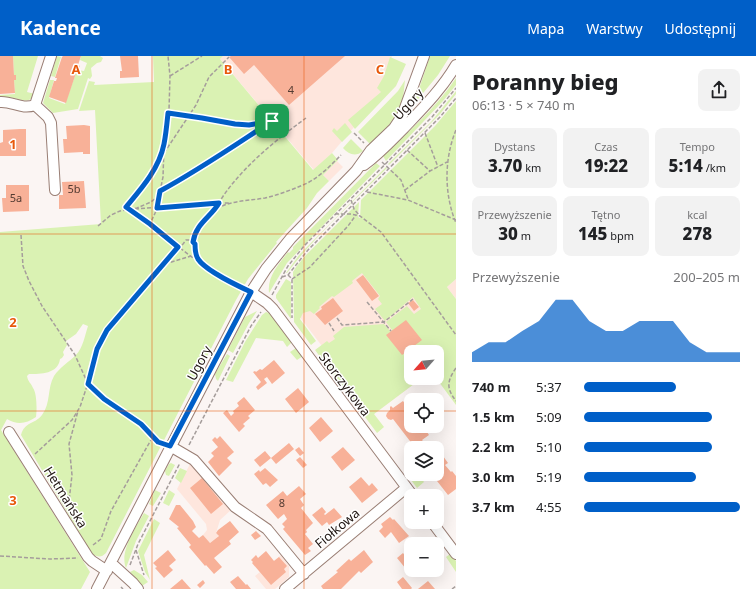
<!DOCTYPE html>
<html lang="pl">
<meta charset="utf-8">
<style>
body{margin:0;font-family:"Noto Sans",sans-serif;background:#f2f2f2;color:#202124;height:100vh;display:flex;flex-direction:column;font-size:15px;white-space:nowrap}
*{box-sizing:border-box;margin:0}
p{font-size:13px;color:#757577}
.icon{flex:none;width:22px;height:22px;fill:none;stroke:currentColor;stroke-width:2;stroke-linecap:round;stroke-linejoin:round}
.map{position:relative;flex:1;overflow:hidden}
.drawer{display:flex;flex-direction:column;background:#fff;width:300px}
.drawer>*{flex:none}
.needle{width:26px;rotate:243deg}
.controls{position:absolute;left:404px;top:289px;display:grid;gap:8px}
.controls a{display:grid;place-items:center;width:40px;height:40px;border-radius:8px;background:#fff;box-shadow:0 4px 16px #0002;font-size:20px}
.pin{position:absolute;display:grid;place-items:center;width:34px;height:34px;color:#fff;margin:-17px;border-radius:8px;box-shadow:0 2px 6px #0006}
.round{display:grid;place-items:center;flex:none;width:42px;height:42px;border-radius:8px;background:#f2f2f2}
.summary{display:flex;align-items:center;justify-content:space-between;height:68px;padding:0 16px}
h1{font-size:22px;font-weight:800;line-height:30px}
.metrics{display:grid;grid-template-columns:repeat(3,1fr);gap:6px;height:68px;padding:4px 16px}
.metrics div{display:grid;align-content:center;border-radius:8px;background:#f2f2f2;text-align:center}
.metrics b{font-size:17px;font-weight:800}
.metrics small{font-size:11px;font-weight:400}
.metrics p{font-size:11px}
.chart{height:112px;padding:8px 16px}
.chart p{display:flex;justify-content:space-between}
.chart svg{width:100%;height:72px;margin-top:4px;fill:#005fc8;opacity:.7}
ul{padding:0 16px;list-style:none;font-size:13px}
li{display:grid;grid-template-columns:64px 48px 1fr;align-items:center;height:30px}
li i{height:10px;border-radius:5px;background:#005fc8}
header{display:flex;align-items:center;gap:24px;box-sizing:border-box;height:56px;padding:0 20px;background:#005fc8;color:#fff}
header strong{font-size:19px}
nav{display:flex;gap:22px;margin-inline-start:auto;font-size:14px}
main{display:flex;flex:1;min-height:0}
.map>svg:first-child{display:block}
</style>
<header>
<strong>Kadence</strong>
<nav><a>Mapa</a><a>Warstwy</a><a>Udostępnij</a></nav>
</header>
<main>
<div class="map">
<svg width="456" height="533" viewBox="0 0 456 533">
<rect width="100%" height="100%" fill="#fbf5f3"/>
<path fill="#fee6dd" d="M223,0H392L385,35L332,97L314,114L220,3Z
M337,105L343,111L329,125L323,119Z
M360,163L456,288L437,296H411V322H422L374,358L299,260Z
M456,223V243L447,231Z
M191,406L231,454L220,464L216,477L219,480L210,487L203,479L207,474L206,468L177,433Z
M281,499L289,510V521L275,533H266L255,520Z"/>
<path fill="#daf2b3" d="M13,0H38L27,36L35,38C29,48 23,44 14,42C9,41 4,42 0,41V39L15,38L14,24H16V19H14Z
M57,0L61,1L55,21L51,20Z
M81,0H100L103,2L101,6L97,7L91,12L92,20L90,23L88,22L78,53L53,57L43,47L50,24H54L49,42L65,48L77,14L84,15L87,7L80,4Z
M153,0H223L220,3L313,114L332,97L338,104L323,119L329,125L317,137L307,152L276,186L277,187L248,223L236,244L106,497C101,502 98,501 92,498L21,379C25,365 34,369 42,359C51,347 47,332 54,320C60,311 69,306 76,299C83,292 85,279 88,270L83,268L76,278L66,285L67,289L63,296L64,299L62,302L60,303C58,318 41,318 29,318L27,320C28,326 31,327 33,332C37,337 37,354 36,361C26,368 17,369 7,363L1,374L90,516L81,533H0V176L101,168L95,54L79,55L89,25L95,26L94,29L154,26Z
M430,0H450L438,19L414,48Z
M390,1L406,8L396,30L355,73L348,64L381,36L377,32L384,20Z
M456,22V29L443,45L386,105L383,100C409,75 435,53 456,22Z
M405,24C404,31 404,39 402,46C397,63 383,77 370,88L358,76L398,35Z
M456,35V38L440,58L389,109L388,108L431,66Z
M456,45V223L447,231L456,243V349L436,322H437V296H411V322H422L374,358L384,371L377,377L315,294L327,285L329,287L335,283L333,280L344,271L384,268L391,276L392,274L386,266L407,250L414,258L421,253L413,241L385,265L375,253L382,248L378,243L380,240L362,217L352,225L353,227L334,241L332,240L319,251L320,252L314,258L310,255L303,257L300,263L316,285L311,289L294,266L293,216L296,211L305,200L359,146L358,161L360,162L361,144L435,70Z
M345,67L352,76L342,86L332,75L334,72L337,75Z
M351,83L363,95C356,101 349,99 343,92Z
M376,107L380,110L287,207L269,237C267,220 279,208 288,196L289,197L293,193V191Z
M386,111L387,112C353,146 316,179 287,217H286L299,199Z
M286,223L291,226V263L276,242V239Z
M257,255L249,267L233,297L228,294L245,261Z
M266,256L271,258L292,286L287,291L283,285L256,282L233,326L226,324L245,286L262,259Z
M296,292L303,300L297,304L290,296Z
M227,298L230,300L218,325L216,323L215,318Z
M171,407L175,409L169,420L166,419L165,415L169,408Z
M180,412L187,415L181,427L175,422Z
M418,418L424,426L417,432L411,424Z
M155,434L161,437L153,450L149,448Z
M169,434L175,438L169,450L163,447Z
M144,457L149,460L136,485L126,512C119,496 136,471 144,457Z
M154,463L160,467L144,499L150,524L145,516L138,495Z
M450,498L456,505V516L446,501Z
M134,514L142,519L148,526L142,530L130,516Z"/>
<path fill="#f8b198" d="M0,0H13L14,19H16V24H14L15,37L0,38Z
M63,0H81L78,9L80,10L79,14H77L66,47L49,41L54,25H56L57,22H55L62,1Z
M120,0H138L139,21L120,22V15H122Z
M231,0H345L289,49L254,9L244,18L229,1Z
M84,69L90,70V98H83V96L64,97L63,83H67L66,70Z
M20,73H26V100H0V87L3,86V74Z
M84,125L86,152L59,153V139H63L62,126Z
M6,129H29V155L3,156L2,142H6Z
M363,219L379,240L372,245L356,224Z
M333,242L343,255L325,269L315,258L322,253L321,251Z
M413,244L419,251L414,255L408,247Z
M406,264L422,284L402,299L386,279Z
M274,304L285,317L272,328L267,321L264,323L267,327L258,334L256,331L261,326L253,316L255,315L256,316L260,313L262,314Z
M298,332L309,346L296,357L285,343Z
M244,341L255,354L248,360L250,362L243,368L245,370L239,376L223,357L227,354L231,360L234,357L233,355L239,350L237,347Z
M403,345L408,352L405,354L410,361L411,360V370H423L429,379L422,384L427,390L432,387L436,392H413L412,391L413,389L393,363L391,364L388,363L386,360L387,357L390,354V351L391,350L393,352Z
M321,361L333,375L320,386L309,372Z
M220,380L234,396L227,402L232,407L219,420L208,406L214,400L211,397L218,391L212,384L215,381L217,383Z
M289,387L294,393L276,408L271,402L260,411L254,404L265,395L271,402Z
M299,391L304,397L300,400L295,394Z
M343,391L355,404L342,415L331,401Z
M437,400L439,403L443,400L448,407L445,409L451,416L452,415L456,420V433L448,439L437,425L439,423L435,418H437Z
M300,401L307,409L303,412L296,404Z
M265,412L278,424L270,431L266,427L263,429L254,418L259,414L260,416Z
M361,421L369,430L372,427L378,434L362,447L349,431Z
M202,422L223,448L211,458L190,432Z
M299,430L306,438L300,443L304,449L301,452L313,467L306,474L307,476L305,478L313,488L308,492L311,495L305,499L283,473L285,471L282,468L287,463L284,458L278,463L266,449L283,435L287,440Z
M176,449H180L193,465L196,471L192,475L199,482L203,479L210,487L219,480L216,477L218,474L230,465L239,476L229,485L231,488L214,502L222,511L214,518L206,509L205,510L189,491L191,489L177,472L179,471L169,463Z
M322,451L326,456L324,458L325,459L334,452L342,461L329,469L327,466L322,470L312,459Z
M390,461L393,464L394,463L409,480L399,487L391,476L385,482L379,475L383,471L381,468Z
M256,475L261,480L255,484L251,479Z
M168,494L176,504L169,510L173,514L164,522L155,512L157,511L153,507Z
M364,494L373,506L361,517L359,515L341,533H323L321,530L338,516L336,515L349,503L351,505Z
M266,495L274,505L279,501L287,510L284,513L286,516L271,529L252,507L253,506L251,504L256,499L258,502Z
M411,496V508L406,513L397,502L403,497L406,501Z
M238,520L246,529L247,528L251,533H236L230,526Z
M403,521L412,532L411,533H402L397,526Z
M182,523L191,533H170Z
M203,524L205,527L200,532L197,529Z
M428,525L435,533H418Z"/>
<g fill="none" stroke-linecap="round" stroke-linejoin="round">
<defs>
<path id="minor" d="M0,46C13,45 21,54 35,49L51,0
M35,49L48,61L51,67L55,134
M364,109C379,98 390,86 403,73C422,53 442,33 456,9
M251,236L267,247L273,253L413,440
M9,376L88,501L92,505L107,515
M170,390L194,404L235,451L267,473L304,518
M432,466L456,498
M111,507L133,527L138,533
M97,533L251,236L266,213L291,182L356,115L371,94L394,72L402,60L424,0
M285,533L406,432"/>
</defs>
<use href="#minor" stroke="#997e74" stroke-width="12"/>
<path stroke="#a59d9b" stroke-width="1.5" stroke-dasharray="4 2" stroke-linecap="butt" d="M170,20L202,0
M169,57L202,62L235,68L249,69L270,66
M456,74C444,103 444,138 456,167
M354,77L364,87
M425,77L438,111
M164,89L157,107L144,129L125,151L150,168L156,155L163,121L164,89L169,54L170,20L168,0
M407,94L430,115L447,106
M164,97L196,49L209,21L229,1
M382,106L401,124L408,143
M405,134L430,115
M367,136L408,144L456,164
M351,144L354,153L360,160
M135,153L205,147H229
M215,153C236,116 272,87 306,62
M335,158H351L360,160L381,176L456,279
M150,168L180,192L186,184H192C196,189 194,196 197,202C204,213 230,226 242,232
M98,170L111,159L120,155L137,152L151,146L157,141L160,135L185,122L212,105L285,56
M21,179L23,210L29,225L42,250L75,299L88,328L104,343L141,368L152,381L161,387
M193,186C196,167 214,150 232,147C243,144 254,144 265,142C278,139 291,134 303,129C318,123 330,110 341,99
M180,192L201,208
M165,208L191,200
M288,219L292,223V262
M282,221L288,219L308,194L440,61L456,42
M292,223L310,211L348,170L356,159
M272,239L288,210L304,190L432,61L456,32
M367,246L391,275
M337,262L342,269L384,266L413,243
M329,267L334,275
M456,312C447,325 446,332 456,345
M189,389L251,270L261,256
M35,398L72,364L80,351L87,330L97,293L107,274L179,191
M75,460L69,445L72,419L69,388L78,355
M93,489L101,483L111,455L152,382
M136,494L144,519
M0,500L50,503L78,502
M130,509L138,488L180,407
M121,531L123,533
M452,533L456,530"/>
<use href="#minor" stroke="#fff" stroke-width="10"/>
</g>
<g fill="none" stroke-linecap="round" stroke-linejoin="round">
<defs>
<path id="route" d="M168,57L202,62L235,68L249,69L272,65C235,89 199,114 160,135L157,152L219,147C211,161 196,167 193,186L195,188C195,193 195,198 198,203C206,215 238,230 251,236L170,390L158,386L141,368L104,343L88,328L97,293L107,274L178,191L150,168L126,151C141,133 159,113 164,88C166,78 167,67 168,57Z"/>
</defs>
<use href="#route" stroke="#fff" stroke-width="8"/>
<use href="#route" stroke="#005fc8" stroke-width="5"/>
</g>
<path fill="none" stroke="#e8590c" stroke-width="1" stroke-opacity="0.55" d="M152,0V533M304,0V533M0,178H456M0,355H411M437,355H456"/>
<g text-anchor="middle" stroke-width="3" stroke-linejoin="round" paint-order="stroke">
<g font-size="11" fill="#543b32">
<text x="291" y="38">4</text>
<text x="74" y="137">5b</text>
<text x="16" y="146">5a</text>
<text x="282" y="451">8</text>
</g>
<g font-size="13" fill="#1e1410" stroke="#fff">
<text transform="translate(408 48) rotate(-47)" y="5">Ugory</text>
<text transform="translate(199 307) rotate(-62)" y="5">Ugory</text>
<text transform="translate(345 328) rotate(53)" y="5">Storczykowa</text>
<text transform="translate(66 441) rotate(58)" y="5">Hetmańska</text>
<text transform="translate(337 472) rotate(-40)" y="5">Fiołkowa</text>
</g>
</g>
<g font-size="13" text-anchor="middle" font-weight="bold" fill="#e8590c" stroke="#fff" stroke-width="3" stroke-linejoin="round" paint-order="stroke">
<text x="76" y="18">A</text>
<text x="228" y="18">B</text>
<text x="380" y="18">C</text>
<text x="13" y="93">1</text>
<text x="13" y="271">2</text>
<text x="13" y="449">3</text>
</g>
</svg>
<div class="controls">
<a><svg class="needle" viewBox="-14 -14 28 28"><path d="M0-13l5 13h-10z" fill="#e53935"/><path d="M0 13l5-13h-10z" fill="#757577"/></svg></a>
<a><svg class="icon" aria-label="locate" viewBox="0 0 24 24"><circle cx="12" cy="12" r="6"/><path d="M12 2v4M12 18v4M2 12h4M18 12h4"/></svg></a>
<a><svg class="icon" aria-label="layers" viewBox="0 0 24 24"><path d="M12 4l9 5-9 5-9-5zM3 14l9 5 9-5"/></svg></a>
<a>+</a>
<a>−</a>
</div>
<div class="pin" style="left:272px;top:65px;background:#1e9e55"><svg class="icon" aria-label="arrive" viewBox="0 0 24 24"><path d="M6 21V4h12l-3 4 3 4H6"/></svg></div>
</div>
<section class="drawer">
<div class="summary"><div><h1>Poranny bieg</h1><p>06:13 · 5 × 740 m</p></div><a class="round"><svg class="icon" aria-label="share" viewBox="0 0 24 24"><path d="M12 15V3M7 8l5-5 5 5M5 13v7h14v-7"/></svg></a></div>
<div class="metrics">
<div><p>Dystans</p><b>3.70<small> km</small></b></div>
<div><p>Czas</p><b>19:22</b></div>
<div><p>Tempo</p><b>5:14<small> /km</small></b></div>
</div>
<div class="metrics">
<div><p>Przewyższenie</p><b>30<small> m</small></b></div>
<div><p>Tętno</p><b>145<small> bpm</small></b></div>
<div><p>kcal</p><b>278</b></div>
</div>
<div class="chart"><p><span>Przewyższenie</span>200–205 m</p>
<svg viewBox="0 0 160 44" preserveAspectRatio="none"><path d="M0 44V38L10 32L20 32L30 25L40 19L50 6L60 6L70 19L80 25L90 25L100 19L110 19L120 19L130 32L140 38L150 38L160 38V44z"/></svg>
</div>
<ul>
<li><b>740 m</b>5:37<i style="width:59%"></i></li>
<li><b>1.5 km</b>5:09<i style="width:82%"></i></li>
<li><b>2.2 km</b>5:10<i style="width:82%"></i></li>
<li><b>3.0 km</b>5:19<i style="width:72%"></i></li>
<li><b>3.7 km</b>4:55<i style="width:100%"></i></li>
</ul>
</section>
</main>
